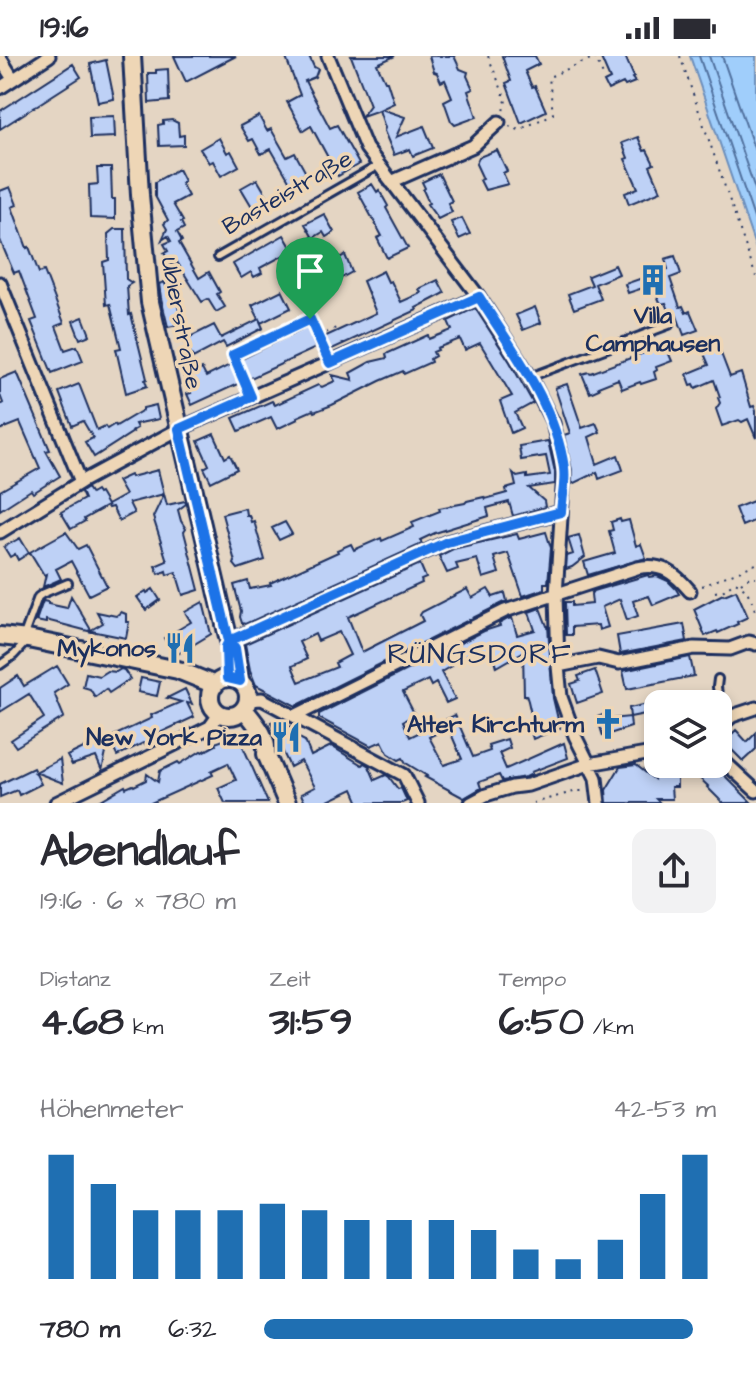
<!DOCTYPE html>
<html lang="de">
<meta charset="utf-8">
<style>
body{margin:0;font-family:"Architects Daughter",sans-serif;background:#f2f2f3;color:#2b2b33;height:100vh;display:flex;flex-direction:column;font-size:30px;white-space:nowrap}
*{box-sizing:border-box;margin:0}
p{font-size:26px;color:#7c7c81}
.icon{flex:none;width:44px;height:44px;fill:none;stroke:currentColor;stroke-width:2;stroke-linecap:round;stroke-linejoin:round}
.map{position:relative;height:747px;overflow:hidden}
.side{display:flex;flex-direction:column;background:#fff;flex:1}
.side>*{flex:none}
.controls{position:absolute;left:644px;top:634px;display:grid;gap:16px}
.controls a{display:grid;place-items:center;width:88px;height:88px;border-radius:16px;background:#fff;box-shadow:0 4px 12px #0003;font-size:40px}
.pin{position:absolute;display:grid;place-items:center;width:68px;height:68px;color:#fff;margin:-82px -34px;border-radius:50% 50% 50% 0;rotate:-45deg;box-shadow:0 0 8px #0007}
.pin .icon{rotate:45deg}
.round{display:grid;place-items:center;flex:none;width:84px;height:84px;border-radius:16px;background:#f2f2f3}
.headline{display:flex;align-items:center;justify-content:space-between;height:136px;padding:0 40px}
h1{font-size:44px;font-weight:700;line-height:60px}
.stats{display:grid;grid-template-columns:repeat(3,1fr);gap:12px;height:136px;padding:8px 40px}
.stats div{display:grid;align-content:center}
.stats b{font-size:40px;font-weight:700}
.stats small{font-size:22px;font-weight:400}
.stats p{font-size:22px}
.chart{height:224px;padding:16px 40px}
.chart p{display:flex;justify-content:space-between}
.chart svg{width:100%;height:144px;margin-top:8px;stroke:#1f6fb2;stroke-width:6}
ul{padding:0 40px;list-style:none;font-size:26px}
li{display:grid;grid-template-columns:128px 96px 1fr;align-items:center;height:60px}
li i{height:20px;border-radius:10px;background:#1f6fb2}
.status{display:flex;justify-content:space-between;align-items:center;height:56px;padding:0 40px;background:#fff;direction:ltr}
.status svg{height:22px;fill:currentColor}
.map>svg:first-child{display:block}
</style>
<div class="status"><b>19:16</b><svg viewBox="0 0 49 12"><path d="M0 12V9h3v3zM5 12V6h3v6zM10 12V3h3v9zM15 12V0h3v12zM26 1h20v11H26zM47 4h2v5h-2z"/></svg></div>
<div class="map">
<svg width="756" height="747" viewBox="0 0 756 747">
<rect width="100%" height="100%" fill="#e4d5c3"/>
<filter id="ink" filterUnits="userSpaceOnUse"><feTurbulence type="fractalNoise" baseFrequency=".0125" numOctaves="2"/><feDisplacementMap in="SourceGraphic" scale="16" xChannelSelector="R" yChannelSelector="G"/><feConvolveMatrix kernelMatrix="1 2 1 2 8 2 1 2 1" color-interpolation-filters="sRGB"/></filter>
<g filter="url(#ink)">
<path fill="#a0cefb" stroke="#6b8ebc" stroke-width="2" d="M690,0H756V193Z"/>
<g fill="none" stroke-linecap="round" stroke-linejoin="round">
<path stroke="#506f9d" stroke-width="2" d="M699,0L756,168
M709,0L756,136
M722,0L756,98"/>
</g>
<path fill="#bed1f6" stroke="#1b2f5e" stroke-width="2" fill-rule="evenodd" d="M174,0H236L186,26Z
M291,0H309L314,11L318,13L315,21L305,25L330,72L337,69L359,108L338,120L311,70L303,75L287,46L300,39L286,2Z
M351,0H395L377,8L385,25H387L394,47L381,53L405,61L396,81L424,70L433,92L413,100L410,93L394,99L384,75L385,72L379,54L362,60L370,49Z
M429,0H454L460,13L468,16L467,20L473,33L468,35L477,61L455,69L451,65L444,45L452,41L445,24L441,26L437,17L434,16Z
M502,0H535L539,8L525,15L532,31L535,30L546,55L521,67L506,27L511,25Z
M600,0H625L634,21L632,22L635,26L625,30L623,27L608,34L604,26L610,23Z
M106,4L114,43L98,46L90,8Z
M73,8L81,21L0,73V55Z
M168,13L169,45L149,47L148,17H156V14Z
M114,60L115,81L90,82L89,61Z
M259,60L267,75L271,73L287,101L295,97L306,117L290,126L271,93L261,98L253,83L249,85L240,70Z
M163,65L172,64L178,67L179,80L184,79V89L159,90L158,69L163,68Z
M638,81L644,95L647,94L654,108L650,110L661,135L629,148L625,137L638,132L625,103L628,102L622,87Z
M219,82L227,97L231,95L239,110L221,120L213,105L209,107L200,93Z
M497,94L507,115L503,117L508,128L485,134L480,124L483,123L476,108L479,101Z
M97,112H111L112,143H115V163L90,162L89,129L98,128Z
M178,113L184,125L181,127L188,140L173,148L183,165L181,166L184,172L177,176L182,185L179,187L199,222L209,216L220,236L217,238L225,251L216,256L208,243L202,246L177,206L171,209L164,197L168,195L164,188L171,185L168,180L162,184L167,173L164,168L168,164L155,140V126Z
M439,118L452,145L448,147L452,156L438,163L427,148L429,147L423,134L425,132L422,126Z
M257,123L270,145L254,154L241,132Z
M372,128L377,136L379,134L388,150L386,152L408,192L387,202L377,182L382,180L358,136Z
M10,131L17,149L12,151L27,192L29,191L39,217L44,215L64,267L56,270L65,294L77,290L83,305L52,317L31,265L37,263L19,215L14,217L0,184V135Z
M324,158L334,176L326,181L323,176L313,182L305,168Z
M462,162L470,178L459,183L451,166Z
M114,173H125L126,223L132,227L127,230L129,259L131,258L147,323L145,324L147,330L126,337L116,293L121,292L110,248L106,249L103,206L109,204L108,178Z
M284,179L295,198L287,203L284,199L260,212L262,217L254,221L251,216L241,222L233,208Z
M345,199L352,216L336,225L327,209Z
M675,200L681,218L670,222L680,251L683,250L686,257L690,255L698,274L684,279L677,260L672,262L666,247L661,248L652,229L628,237L625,228L668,213L665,203Z
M615,209L619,218L595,228L601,243L574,253L568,238L592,229L588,220Z
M383,215L388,226L391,225L401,246L421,237L419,233L438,224L445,237L416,252L417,254L330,294L324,281L376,257L363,225Z
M164,226L169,235L172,234L176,241L182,268L168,271L161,242L159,228Z
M282,234L291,252L261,267L252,249Z
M535,251L541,267L523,274L516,259Z
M475,252L510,306L533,347L515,357L522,372L511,377L500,345L512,340L480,287L465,294L460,283L437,292L438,294L433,296L435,300L430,303L431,306L404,318L403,315L380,325L332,349L314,356L313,354L297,361L298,363L277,373L271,361L239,375L233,362L272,345L275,349L318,329L322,331L335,325L332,319L353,324L350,317L370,306L387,302L386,298L428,279L429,283L452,274L448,265Z
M83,261L90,279L80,283L73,265Z
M259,263L263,272L226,291L223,286L193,302L184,284L214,269L221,282Z
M308,270L318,291L192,349L187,338L191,337L184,321L202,313L206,321Z
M717,287L730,321L741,317L751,351L754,350L756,355V382L748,363L742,366L739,364L722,370L716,353L720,347L718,342L720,341L714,324L696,332L694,328L691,329L687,318L709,309L702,293Z
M665,289L672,305L656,311L657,314L654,316L656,323L641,328L640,326L622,333L618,323L598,331L599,333L590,337L582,318L589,316L591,317Z
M17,316L50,394L46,395L60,420L33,437L31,434L0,454V435L40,412L20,366L0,374V349L3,347L0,339V323Z
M79,328L97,374L105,370L107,373L115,368L116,370L143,354V352L156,349L159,363L135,368L137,372L132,375L133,376L94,401L85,386L93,382L83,365L72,370L59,336Z
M567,328L582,372L596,367L600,376L589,381L597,408L618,399L623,414L599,423L597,416L572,428V414L564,379L570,377L555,332Z
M214,378L225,402L230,399L237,413L211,426L204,412L209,409L198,385Z
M548,385L555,416V428L529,432L544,445L545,451L513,460L509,446L487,452L489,460L435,477L420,484L422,488L245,568L242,567L240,561L241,555L234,529L248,525L250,533L271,529L270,527L338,496L337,494L351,488L354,494L381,482L382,485L414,471L412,466L440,455L439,452L465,447L467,445L484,441L485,443L507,437L506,433L516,430L513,417L517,421L527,419V422L550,419L546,400L521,404L519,390Z
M158,414L164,438L129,447L134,457L119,465L112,451L108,452L107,450L84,463L85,465L71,473L61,456L84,443L81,436L87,432L91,438L96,435L98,438L100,437L107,449L125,439L117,425L130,419L131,421Z
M164,438L167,449L185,445L186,448L178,454L181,465L186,473L184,476L199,534L183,539L176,516L167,519L166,515L159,518L155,510L167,505L153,461Z
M756,444V464L742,470L735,452Z
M245,452L246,459H249L251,466L254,465L265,504L238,513L234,508L235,506L222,458Z
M620,463L621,466L629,464L636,490L641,488L646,502L588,519L584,506L615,497L609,475L613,474L611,466Z
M285,466L292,478L279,484L272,472Z
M66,476L78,493L86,489L107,530L89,539L71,505L56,513L61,523L43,531L46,518L44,519L30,496Z
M546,476L551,492L548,527H544V533L523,540L508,497L494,501L499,517L483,522L477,503L456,508L458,513L447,517L439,500L453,493L517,478L519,483Z
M579,479L585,501L572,511L566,513L567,500L573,498L568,482Z
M20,482L29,497L18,504L15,498L10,501L4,491Z
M420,508L426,522L421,524L422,527L348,561L362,596L423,565L420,559L422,556L467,533L472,542L488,533L493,541L505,537L507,545L296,650L256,629L250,614L245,588ZM339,576L350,599L335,607L337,611L299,626L292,610L307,603L299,586L315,578L318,585Z
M648,519L649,521L657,520L668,525L676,533L679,538L653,549L649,540L633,545L638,560L627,564L620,543L602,551L608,571L599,574L598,569L572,571V579H566L565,546H572V550L592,548L591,538L593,535Z
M153,533L160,544L146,554L137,541L146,535L147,537Z
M736,534L748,561L737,566L738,568L718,577L717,575L705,580L694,553L723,538L724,539Z
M71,540L91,574L103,567L97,556L116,560L121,556L126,558V566H129L126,582L91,575L92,576L46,564V567L36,565L43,545L48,546V548L67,552Z
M203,546L211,578L178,598L173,590L170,592L164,582L191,566L185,556Z
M540,552L547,570H548L553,642L560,672L533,683L529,669L533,667L528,645L526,639H524L523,596L497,611L493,595L480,601L477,594L450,607L451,610L441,616L455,643L446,647L436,627L431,630L428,624L403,636L415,659L403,665L410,681L455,659L473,701L490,695L488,689L507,683L510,692L499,697L506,713L564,687L568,702L531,716L532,718L526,721L502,725L499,719L479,726L481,732L464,742L425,721L427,720L406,707L403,702L399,704L388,697L382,685L371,690L319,662V658L484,575L500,570L499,568L508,563L512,562L517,579L535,574L529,556ZM445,673H449L462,703L444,709L429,681Z
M684,568L687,585L620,598L617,580Z
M690,601L694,620L627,633L623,615Z
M57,610L68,628L54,637L64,661L16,691L11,684L44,662L29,638L0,656V632L18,620L24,630Z
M121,613L124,614L130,623L109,637L106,633L95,641L90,633L83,631L86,617L99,620L107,615L116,616Z
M595,614L603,638L577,647L571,628L580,625L578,620Z
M141,622L160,626L157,640L138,636Z
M185,633L192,648L187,647L194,661L151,681L147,689L143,687L117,700L109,683L102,715L96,701L72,709L67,700L94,687L100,678L103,685L152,662L151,659L181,646L167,642Z
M648,648L650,657L630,661L629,652Z
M608,657L610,663L630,661L631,671L603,680L597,661Z
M277,664L291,671L295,680L305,685L311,700L331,690L362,709L364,707L369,710L375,724L386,719L389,721L398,733L401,732L407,745L402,747H359L353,733L324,747H305L301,738L315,731L301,705L290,711L283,696L282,697L271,666Z
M736,674L747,686L756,677V693L743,705L724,686Z
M238,679L268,747H225L218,732L236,724L228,707L211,715L213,719L151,747H96L125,730L126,732L133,729L134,730L146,724L147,718L158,726L160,715L178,706L180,708L201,695L203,696L216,689L215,687Z
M60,703L63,727L35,716Z
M653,708H713L752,747H723L707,731L708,730L693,716L677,719V731H671L672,743H656L660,747H607L606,734L620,711L636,709L654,723Z
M33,712L41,728L19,739L17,734L0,741V728Z"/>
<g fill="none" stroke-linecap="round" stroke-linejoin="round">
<defs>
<path id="lane" d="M218,201L379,109
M530,321L669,269
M24,579L38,541L42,538L68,527
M0,609L14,599L26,586
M718,623L717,631L722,667"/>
<path id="street" d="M328,0L366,92L479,241L530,321L553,367L564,415L556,539L558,610L561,641L575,680L596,722L599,747
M0,2L13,23
M0,32L49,0
M391,126L473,90L499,66
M0,227L81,426
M0,476L81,426L179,373L479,241
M229,585L447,486L561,456
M558,610L598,602L619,607L694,592L730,593L749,586L756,588
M248,644L262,643L404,719L418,747
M295,660L505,555L637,512C661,506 675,517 690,535
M718,672L732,660L756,652
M718,700L756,735
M56,747L210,671L220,657
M471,747L486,739L512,731L528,729L589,708L658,696"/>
<path id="secondary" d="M132,0L140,139L150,246L229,585L235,592L240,625
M0,580L28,583L178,614L215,629
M210 641a19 19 0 1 1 38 0a19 19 0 1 1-38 0Z
M244,653C255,667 268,680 266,698L287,747"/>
</defs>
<use href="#lane" stroke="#1b2f5e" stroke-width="12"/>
<use href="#street" stroke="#1b2f5e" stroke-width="17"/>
<use href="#secondary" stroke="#1b2f5e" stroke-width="22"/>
<path stroke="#1b2f5e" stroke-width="2" stroke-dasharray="2 6" stroke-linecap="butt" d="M488,0L506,44L503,55
M680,0L756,221
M509,70L519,74L553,58L549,21L595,1L603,19
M319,280L336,272
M246,329L233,299L310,263L325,296
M741,527L747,522L756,521
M702,530L756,508
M715,536L724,534L734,526C747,529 753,546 756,558
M533,747L577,735H586"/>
<use href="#lane" stroke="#eed6b6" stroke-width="6"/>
<use href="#street" stroke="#eed6b6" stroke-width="11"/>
<use href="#secondary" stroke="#eed6b6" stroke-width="16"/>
</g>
</g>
<g fill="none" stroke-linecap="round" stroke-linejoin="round" filter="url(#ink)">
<defs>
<path id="route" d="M310,263L233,299L251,341L179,373L229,585L226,591L227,622L240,625L235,592L229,585L447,486L561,456C562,442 566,426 564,412C555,348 513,295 479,241L330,307L310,263"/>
</defs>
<use href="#route" stroke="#fff" stroke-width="16"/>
<use href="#route" stroke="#1a73e8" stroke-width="10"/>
</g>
<defs>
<symbol id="building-bare" viewBox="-9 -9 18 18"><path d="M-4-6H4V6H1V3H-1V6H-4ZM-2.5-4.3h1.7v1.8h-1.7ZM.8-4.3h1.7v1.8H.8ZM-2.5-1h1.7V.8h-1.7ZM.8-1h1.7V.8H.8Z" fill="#1f6fb2" stroke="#eed6b6" stroke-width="2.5" paint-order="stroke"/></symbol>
<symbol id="restaurant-bare" viewBox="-9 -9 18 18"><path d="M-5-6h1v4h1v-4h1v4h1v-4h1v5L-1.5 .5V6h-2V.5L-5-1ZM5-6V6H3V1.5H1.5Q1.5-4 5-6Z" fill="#1f6fb2" stroke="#eed6b6" stroke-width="2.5" paint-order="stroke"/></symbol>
<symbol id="church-bare" viewBox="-9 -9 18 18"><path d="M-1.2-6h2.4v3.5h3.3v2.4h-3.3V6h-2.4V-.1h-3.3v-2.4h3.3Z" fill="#1f6fb2" stroke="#eed6b6" stroke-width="2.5" paint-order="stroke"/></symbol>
</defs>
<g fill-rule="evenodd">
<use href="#building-bare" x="631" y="202" width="44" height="44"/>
<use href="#restaurant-bare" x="158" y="570" width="44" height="44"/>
<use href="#church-bare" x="586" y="646" width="44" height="44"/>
<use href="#restaurant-bare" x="264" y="659" width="44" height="44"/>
</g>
<g text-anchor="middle" stroke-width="7" stroke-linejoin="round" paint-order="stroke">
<g font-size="24" fill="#1b2f5e" stroke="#eed6b6">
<text transform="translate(287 136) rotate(-30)" y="8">Basteistraße</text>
<text transform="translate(182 267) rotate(79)" y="8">Ubierstraße</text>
</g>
<g font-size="24" font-weight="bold" fill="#1b2f5e" stroke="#eed6b6" text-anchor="end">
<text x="653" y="267" text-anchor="middle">Villa<tspan x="653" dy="28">Camphausen</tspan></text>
<text x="156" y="600">Mykonos</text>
<text x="584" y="676">Alter Kirchturm</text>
<text x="262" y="689">New York Pizza</text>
</g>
<g font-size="28" letter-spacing="2" fill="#1b2f5e" stroke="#eed6b6">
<text x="480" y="607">RÜNGSDORF</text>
</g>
</g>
</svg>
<div class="controls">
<a><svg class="icon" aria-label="layers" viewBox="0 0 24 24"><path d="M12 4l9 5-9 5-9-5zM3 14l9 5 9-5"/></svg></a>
</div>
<div class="pin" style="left:310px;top:263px;background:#1e9e55"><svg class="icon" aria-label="arrive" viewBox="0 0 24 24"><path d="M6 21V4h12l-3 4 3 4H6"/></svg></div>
</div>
<section class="side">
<div class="headline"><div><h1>Abendlauf</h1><p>19:16 · 6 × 780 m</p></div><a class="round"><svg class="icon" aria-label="share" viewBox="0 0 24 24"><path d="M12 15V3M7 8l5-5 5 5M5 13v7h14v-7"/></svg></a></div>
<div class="stats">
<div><p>Distanz</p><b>4.68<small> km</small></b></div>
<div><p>Zeit</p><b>31:59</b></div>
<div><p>Tempo</p><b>6:50<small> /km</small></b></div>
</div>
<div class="chart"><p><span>Höhenmeter</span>42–53 m</p>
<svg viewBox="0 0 160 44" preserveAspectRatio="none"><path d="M5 44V6M15 44V15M25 44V23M35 44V23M45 44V23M55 44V21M65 44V23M75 44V26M85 44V26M95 44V26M105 44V29M115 44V35M125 44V38M135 44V32M145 44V18M155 44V6"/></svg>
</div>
<ul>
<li><b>780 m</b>6:32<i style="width:95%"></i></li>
</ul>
</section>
